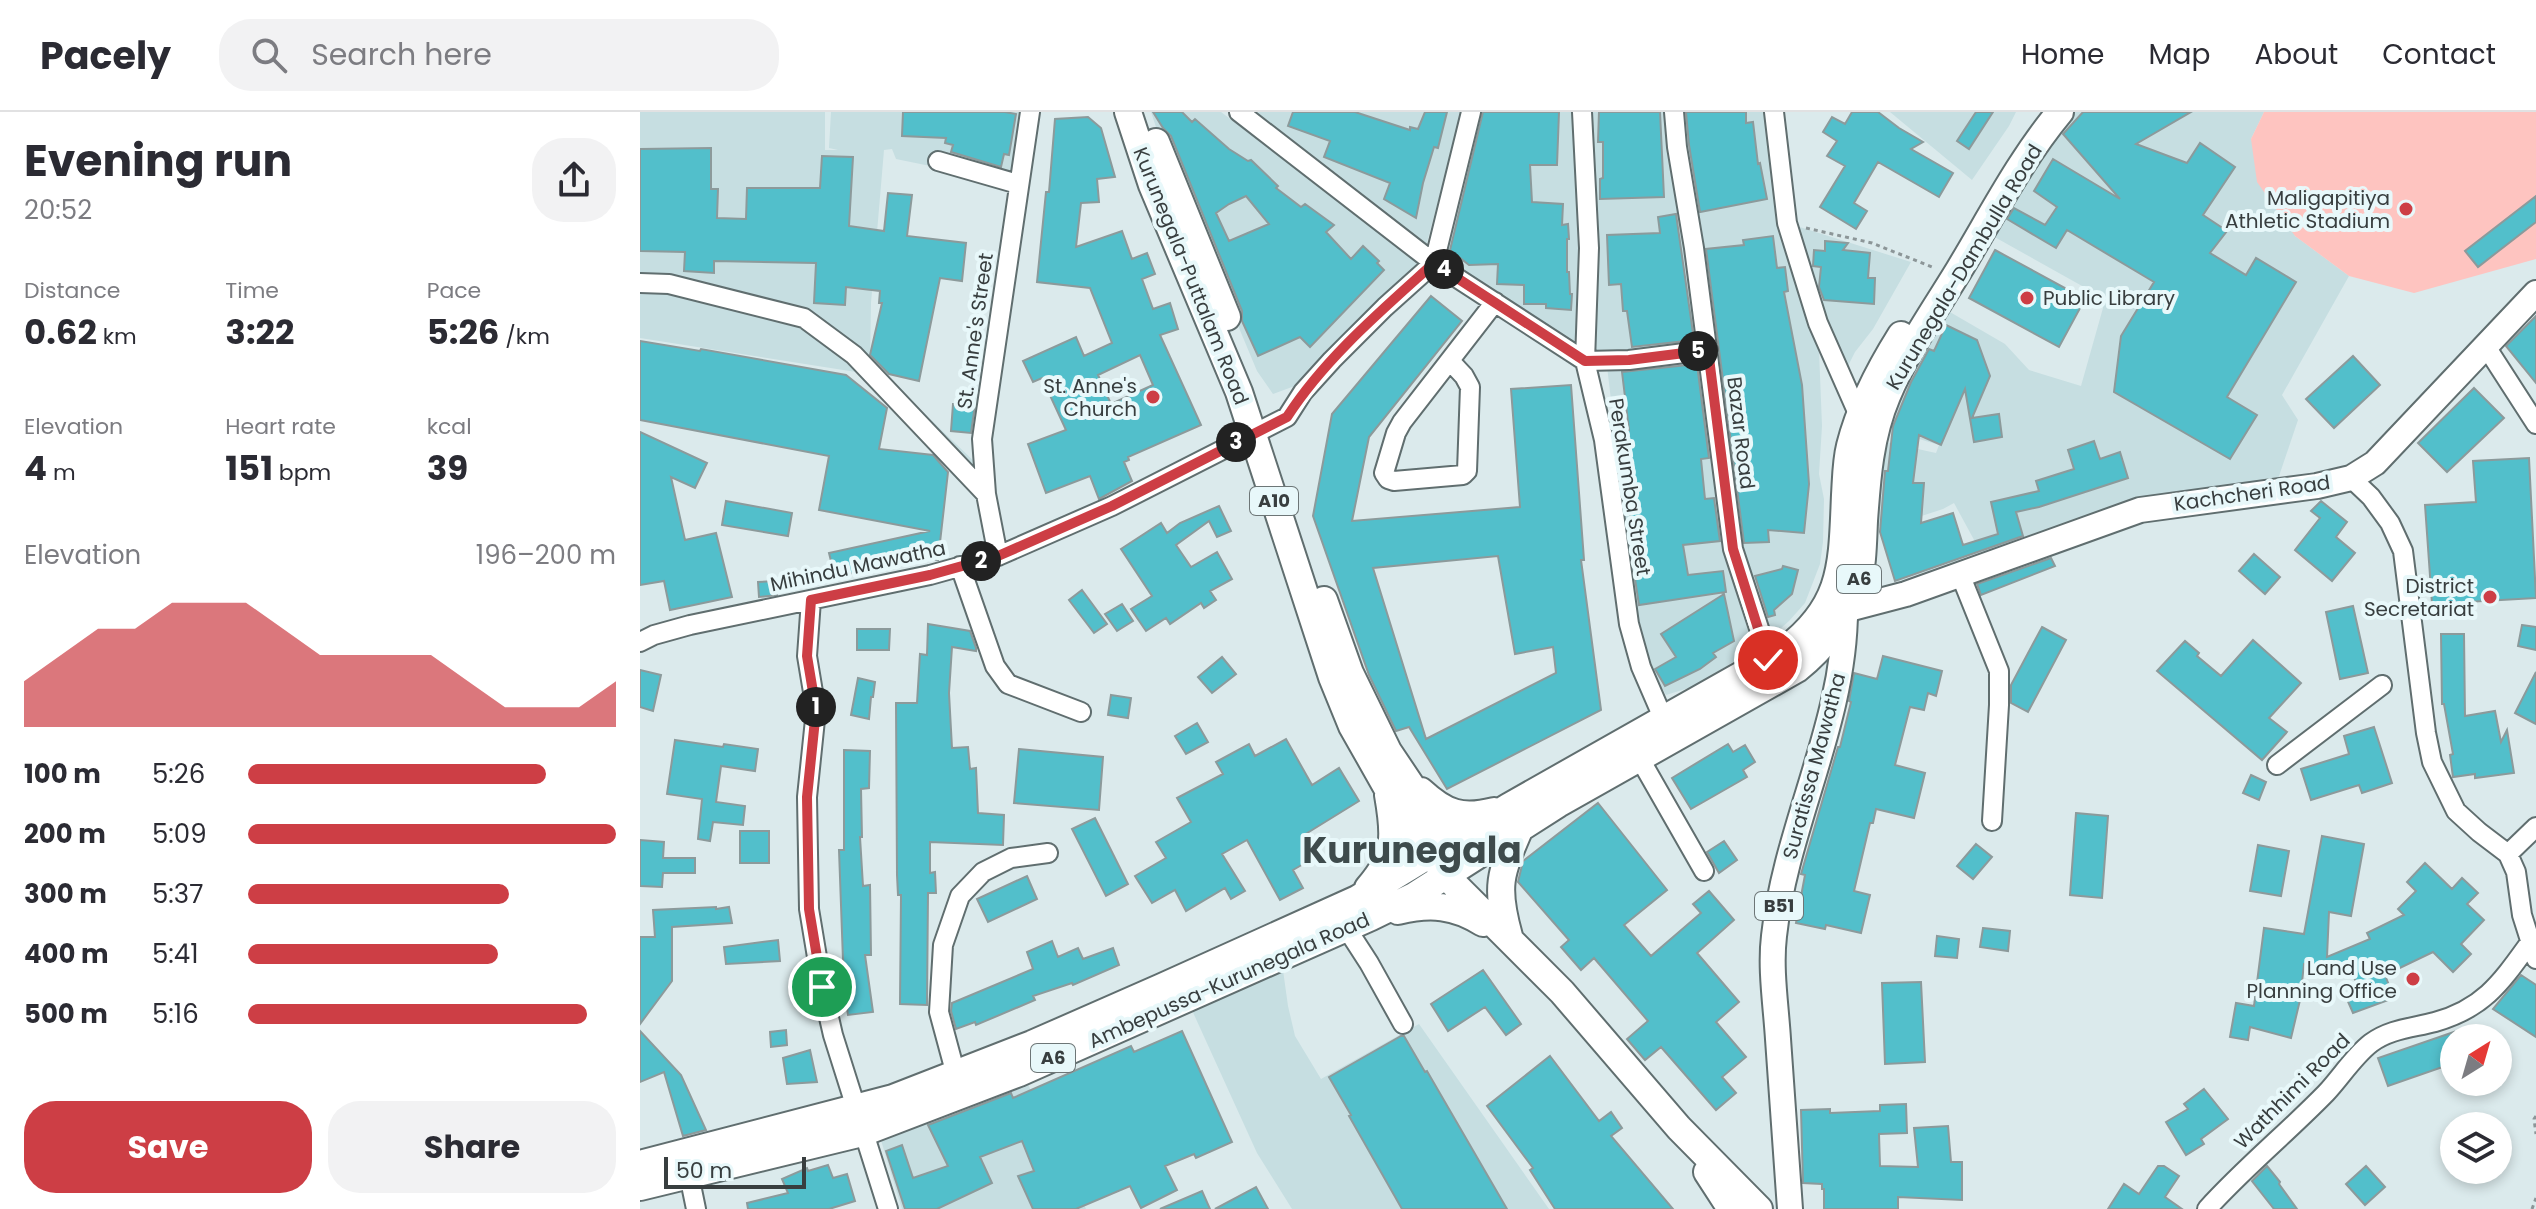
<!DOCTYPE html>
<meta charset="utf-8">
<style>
body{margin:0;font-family:Poppins,sans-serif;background:#f2f2f3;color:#2b2b33;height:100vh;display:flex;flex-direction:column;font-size:30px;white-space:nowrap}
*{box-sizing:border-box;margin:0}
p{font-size:26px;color:#7c7c81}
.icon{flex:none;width:44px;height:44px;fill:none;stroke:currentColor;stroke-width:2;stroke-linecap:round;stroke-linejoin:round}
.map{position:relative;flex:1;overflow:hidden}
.panel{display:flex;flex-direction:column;background:#fff;width:640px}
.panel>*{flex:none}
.needle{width:52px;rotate:37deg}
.buttons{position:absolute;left:1800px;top:912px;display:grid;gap:16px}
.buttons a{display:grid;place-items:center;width:72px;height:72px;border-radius:50%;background:#fff;box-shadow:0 4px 12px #0003;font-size:40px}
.scale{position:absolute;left:24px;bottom:20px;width:142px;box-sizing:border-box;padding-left:8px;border:4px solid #383e3f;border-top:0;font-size:22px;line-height:28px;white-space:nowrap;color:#383e3f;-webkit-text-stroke:6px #e8f8fa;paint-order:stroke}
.pin{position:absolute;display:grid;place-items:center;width:68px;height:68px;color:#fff;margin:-34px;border:4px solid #fff;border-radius:50%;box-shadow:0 2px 8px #0007}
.km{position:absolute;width:40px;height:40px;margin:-20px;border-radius:50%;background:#222;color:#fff;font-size:22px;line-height:40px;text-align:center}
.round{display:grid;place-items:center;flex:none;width:84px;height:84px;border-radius:32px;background:#f2f2f3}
.head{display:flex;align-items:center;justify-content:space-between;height:136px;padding:0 24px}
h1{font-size:44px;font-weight:700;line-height:60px}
.stats{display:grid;grid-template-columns:repeat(3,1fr);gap:12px;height:136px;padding:8px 24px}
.stats div{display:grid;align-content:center}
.stats b{font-size:34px;font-weight:700}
.stats small{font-size:22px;font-weight:400}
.stats p{font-size:22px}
.chart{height:224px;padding:16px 24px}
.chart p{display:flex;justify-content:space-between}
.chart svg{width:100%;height:144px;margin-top:8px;fill:#cd3e45;opacity:.7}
.action{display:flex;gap:16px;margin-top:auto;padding:16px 24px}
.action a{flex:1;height:92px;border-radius:32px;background:#cd3e45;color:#fff;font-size:32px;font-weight:700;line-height:92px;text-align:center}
.action a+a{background:#f2f2f3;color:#2b2b33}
ul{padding:0 24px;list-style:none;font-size:26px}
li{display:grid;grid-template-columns:128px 96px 1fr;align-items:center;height:60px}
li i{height:20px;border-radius:10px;background:#cd3e45}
header{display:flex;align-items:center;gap:48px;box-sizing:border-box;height:112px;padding:0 40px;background:#fff;border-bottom:2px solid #e1e1e2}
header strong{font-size:38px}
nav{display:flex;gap:44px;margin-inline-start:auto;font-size:28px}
.search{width:560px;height:72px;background:#f2f2f3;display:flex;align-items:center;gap:20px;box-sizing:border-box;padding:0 28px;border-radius:32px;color:#7c7c81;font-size:30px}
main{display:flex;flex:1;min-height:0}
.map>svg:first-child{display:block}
</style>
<header>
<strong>Pacely</strong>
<div class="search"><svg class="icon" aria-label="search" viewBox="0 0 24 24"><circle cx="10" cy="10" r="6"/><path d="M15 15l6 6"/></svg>Search here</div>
<nav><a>Home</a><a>Map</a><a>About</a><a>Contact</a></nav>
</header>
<main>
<section class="panel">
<div class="head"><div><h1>Evening run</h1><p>20:52</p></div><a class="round"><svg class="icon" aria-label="share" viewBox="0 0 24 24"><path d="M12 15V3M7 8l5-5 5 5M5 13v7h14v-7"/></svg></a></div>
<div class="stats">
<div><p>Distance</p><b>0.62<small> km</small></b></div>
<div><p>Time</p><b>3:22</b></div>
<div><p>Pace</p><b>5:26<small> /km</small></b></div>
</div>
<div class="stats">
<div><p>Elevation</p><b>4<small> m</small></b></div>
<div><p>Heart rate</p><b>151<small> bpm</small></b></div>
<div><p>kcal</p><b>39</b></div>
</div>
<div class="chart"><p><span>Elevation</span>196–200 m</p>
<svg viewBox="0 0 160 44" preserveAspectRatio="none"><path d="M0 44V30L10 22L20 14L30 14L40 6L50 6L60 6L70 14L80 22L90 22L100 22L110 22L120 30L130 38L140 38L150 38L160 30V44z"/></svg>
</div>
<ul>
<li><b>100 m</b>5:26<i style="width:81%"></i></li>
<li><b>200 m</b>5:09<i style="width:100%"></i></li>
<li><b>300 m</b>5:37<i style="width:71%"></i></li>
<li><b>400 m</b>5:41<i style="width:68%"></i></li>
<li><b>500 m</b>5:16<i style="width:92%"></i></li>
</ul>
<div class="action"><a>Save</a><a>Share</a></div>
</section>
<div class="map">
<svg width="1896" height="1097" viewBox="0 0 1896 1097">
<rect width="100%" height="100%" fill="#dbeaec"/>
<path fill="#c6dee1" d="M0,0H185V38H198L189,36L191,0H390L378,72L256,47L252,37L244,38L231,191L230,249L344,359L341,385L216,260L0,226Z
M511,0H581L779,149L745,195L663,280L652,275L633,282L617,259L519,24Z
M614,0H822L786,134L615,1Z
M835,0H1124L1147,111L1271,150L1233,217L1215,240L1207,256L1178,213L1182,314L1179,362L1184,387L1183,430L1180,452L1165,491L1149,509L1125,530L1096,448L1115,536L1055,574L1026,583L1010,556L998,518L967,254L945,249L798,146Z
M1250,0H1376L1369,14L1332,68Z
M1431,0H1624L1611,27L1655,124L1709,164L1642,283L1658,308L1637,370L1544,380L1497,390L1350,444L1339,437L1314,391L1303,397L1254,413L1236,414L1241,329L1296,341L1299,333L1243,316L1303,196L1365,232L1389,258L1441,274L1463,196L1460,184L1351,123Z
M642,851L648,894L655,924L681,967L779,912L909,1097H652L617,1041L551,896Z
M385,966L446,1097H262L240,1025Z"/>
<path fill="#fec4c0" d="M1624,0H1896V147L1774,181L1709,164L1655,124L1617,70L1611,27Z"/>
<path fill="#52bfcb" stroke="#8c9a9b" stroke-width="2" fill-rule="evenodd" d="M263,0H365L376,2L369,43L364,42L361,55L311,40L313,33L305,31L306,26L262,24Z
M513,0H542L552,10L555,7L589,37L608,49L611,48L638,74L636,76L661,95L665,92L694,113L686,120L711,147L723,134L739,149L737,151L744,158L670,235L660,225L618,244L602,209V199L531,24L523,16ZM606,84L629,112L589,129L576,101L589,92Z
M653,0H715L770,18V15L778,17L785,0H807L798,36L794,35L783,71L776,106L744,87L750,71L684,45L690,29L648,14Z
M843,0H919L917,53H890L892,90L923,92L922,113L928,112L929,127H927V160H929L930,182H932L931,198L906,196V192H884V173L857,172L858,152L829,153L810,138Z
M959,0H1020L1024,85L960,87V67L963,66V30H958Z
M1046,0H1106V11L1113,10L1118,52L1120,51L1127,87L1060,100L1049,33Z
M1212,0H1238L1259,16L1283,30L1271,37L1313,61L1299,85L1238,50L1214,91L1227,99L1216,117L1180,95L1205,54L1187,44L1197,29L1183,20L1192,5L1205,12Z
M1336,0H1353L1329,37L1317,29Z
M1443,0H1551L1496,32L1547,51L1560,31L1595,55L1563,103L1587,119L1570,141L1606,163L1616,146L1656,170L1587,285L1617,303L1590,347L1474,280L1481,224L1514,170L1427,118L1416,136L1367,107L1374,96L1405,113L1417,95L1394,79L1413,47L1480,87L1423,22Z
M448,5L461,16L475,65L457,67L459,90L441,91L436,135L482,119L492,147L507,141L515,162L502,167L513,197L530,191L538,217L520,223L561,313L488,345L489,348L484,350L492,369L459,387L450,364L406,381L388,332L426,318L402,266L393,270L383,249L436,225L444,244L472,231L450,176L397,170L406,80H409L415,7ZM500,243L513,273L471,292L458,263Z
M71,36V77H78L77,106L106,107L107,76H180L182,44L213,45L209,114L244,119L248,81L272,83L267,124L326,131L322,169L300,166L279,269L249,262L230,243L242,191H239L240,179L206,175L205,193L174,191L176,151L74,149V161L44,159L45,140L0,139V37Z
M1896,84V110L1838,155L1825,139Z
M1036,102L1054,228L992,235L987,199H983L981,172L969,173L967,123L1020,121L1018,105Z
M1133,124L1137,156L1145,155L1148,179L1144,180L1162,273L1169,372L1164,421L1128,418L1129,430L1104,431L1066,137L1104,133L1103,128Z
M1185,129L1208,131L1203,138L1230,141L1228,166H1235L1234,192L1184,188L1179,175L1181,155L1173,154L1174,138L1185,139Z
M1355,138L1445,187L1419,235L1329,186Z
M791,184L822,209L729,325L712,409L880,395L871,277L931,273L944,448H941L961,598L807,677L769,615L756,619L729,563L673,404L692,302ZM858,444L875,542L913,535L916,561L786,627L733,456Z
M1896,204V271L1866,234Z
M1306,213L1337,228L1350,264L1332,306L1359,302L1362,325L1334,330L1325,277L1301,333L1279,323L1273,371H1284L1281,411L1313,401L1323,433L1358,422L1351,390L1399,379L1396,369L1434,357L1428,338L1454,329L1460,347L1480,340L1488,366L1399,395L1376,400L1383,424L1255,469L1240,420L1245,359H1248L1253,314L1271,270L1289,237L1294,239Z
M0,229L60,239L61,237L206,263L247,296L239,337L293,343L308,360L298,448L238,443L240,455L195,465L189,441L290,419L179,398L189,344L0,308Z
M1713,244L1740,273L1694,316L1666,287Z
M1057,252L1069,346L1061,347L1065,387L1074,386L1080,429L1043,433L1048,463L1083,459L1086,480L999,493L995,467L998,466L989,396H992L983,340H985L984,318H989L982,260Z
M1834,276L1864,306L1807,360L1778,331Z
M313,292L335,293L331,321L311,319Z
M0,320L67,351L55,376L31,365L45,428L76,421L92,485L30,498L24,469L0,473Z
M1889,346L1896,486L1792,492L1785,393L1836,390L1833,349Z
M86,389L152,401L148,424L82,413Z
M1681,389L1707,410L1696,425L1715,441L1692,469L1655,438L1680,406L1671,399Z
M579,394L591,419L577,425L569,409L536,433L551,455L577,440L592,467L570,479L576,488L564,496L561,491L530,512L526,506L506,519L491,497L512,484L481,437L521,411L527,421L540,411Z
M1614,442L1640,465L1625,482L1599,459Z
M1411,446L1415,454L1341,483L1337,472Z
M1143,454L1158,458L1152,482L1134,498L1135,503L1128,505L1115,464L1142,457Z
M136,469L137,483L119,485L118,470Z
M442,478L467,512L454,521L429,488Z
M1084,482L1094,529L1073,541L1076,545L1060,557L1025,574L1015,557L1036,545L1021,522Z
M482,492L493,509L477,519L465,502Z
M1713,494L1728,561L1700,567L1686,500Z
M288,512L330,519L336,536V539L312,535L309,581L312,636L328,635L330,657L336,656L338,701L364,703L363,733L290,730V761L295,760L296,781H288L287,893L260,892L261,783H258L257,763L256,591H277L280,542L287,543Z
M1882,513L1896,515V538L1878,534Z
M1402,515L1426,528L1388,600L1371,591V573Z
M217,517H250L249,538H217Z
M1801,522H1824L1825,604L1855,599L1861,630L1867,618L1874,661L1835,666V662L1813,665L1810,643L1813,642L1804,592H1802Z
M1613,528L1661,571L1629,606L1647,620L1622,648L1517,559L1545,529L1559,541L1557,544L1581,564Z
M1243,544L1302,559L1296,584L1288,581L1284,598L1270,595L1255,653L1285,661L1274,706L1236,697L1233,711H1230L1214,779L1230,783L1221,821L1186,813L1185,817L1156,811L1165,763L1161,762L1198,635H1200L1211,590L1209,589L1214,561L1237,567Z
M582,545L596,562L572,581L558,565Z
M0,558L21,563L13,599L0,595Z
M1896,560V612L1875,601Z
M218,566L235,570L233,585H231L229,607L211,603Z
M471,583L491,586L488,606L468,603Z
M557,611L568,630L546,642L535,624Z
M1734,615L1752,671L1722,681L1719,673L1671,688L1661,657L1709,642L1704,624Z
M646,627L672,673L699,656L719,689L664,723L677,744L653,758L663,776L640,788L607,728L582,742L605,779L591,787L585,776L546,799L535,778L512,791L495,764L526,746L516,730L551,710L537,686L583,662L576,650L609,632L615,644Z
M35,628L83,635L84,632L118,637L115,659L81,654L76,690L105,694L103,713L73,710L70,729L58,727L62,687L27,682Z
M1088,632L1093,640L1105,633L1115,650L1103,658L1107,665L1051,697L1032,666Z
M379,637L463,645L459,698L374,691Z
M204,638L230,639L229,676L221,677L222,725H220L223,774L230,773L231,843H225L233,900L208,903L200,849L203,848L199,738H204Z
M1611,663L1626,670L1619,688L1603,681Z
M958,691L1027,778L984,813L1011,844L1061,801L1053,792L1069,779L1094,808L1057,841L1099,890L1076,910L1106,945L1082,965L1096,981L1076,998L1021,935L1005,948L987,927L1008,909L954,846L941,858L921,835L929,828L878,770L883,749Z
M1436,701L1468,704L1462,786L1430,783Z
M455,706L488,772L466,784L432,717Z
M100,719H129V751H100Z
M1682,724L1724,732L1711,804L1689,800L1687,845L1730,827L1727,821L1764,803L1758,797L1776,779L1767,770L1785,751L1812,777L1822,766L1838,781L1827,792L1844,808L1821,832L1831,842L1813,860L1793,840L1745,863L1754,886L1713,901L1706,885L1720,879L1709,854L1664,852L1660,888L1651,926L1610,915L1608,928L1590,925L1596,891L1614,894L1624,816L1664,822Z
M0,728L24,730L23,746H55V761H23L22,775L0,774Z
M1084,729L1097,748L1079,761L1067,740Z
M1336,732L1352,745L1333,767L1317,754Z
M1618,733L1649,739L1641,784L1610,779Z
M387,764L397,787L348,810L337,787Z
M76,795V797L89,795L92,811L32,815V869L0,912V825H15L13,798Z
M1343,816L1370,819L1368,839L1340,835Z
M1297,824L1319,827L1317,846L1295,844Z
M138,828L140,849L86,852L84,835Z
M412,829L418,845L438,836L443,847L473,836L479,853L433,873L432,871L393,884L395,888L336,913L335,910L316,917L311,899L312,891L393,857L387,840Z
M843,858L881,912L866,923L845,895L808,919L791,892Z
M1881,863L1896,873V925L1853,897Z
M1281,870L1285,950L1245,952L1242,871Z
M146,918L147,933L131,935L130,920Z
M0,919L41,963L66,1018L43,1024L24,960L0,970Z
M542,919L592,1030L556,1046L554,1042L525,1054L537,1078L501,1096L490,1074L436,1097H393L378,1064L394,1059L382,1029L340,1045L352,1071L297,1097H265L246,1039L262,1033L273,1066L308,1054L288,1013L371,981L373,986L491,934L494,940Z
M1814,920V951L1748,974L1738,946Z
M761,924H764L785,960L787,959L867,1097H762L709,1004L711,1003L689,965Z
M170,938L177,970L147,972L143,946Z
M910,944L959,1009L971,1000L982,1016L971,1024L1033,1097H915L890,1058L893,1056L847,994Z
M1564,977L1588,1007L1561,1027L1564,1032L1546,1043L1526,1010L1548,997L1544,992Z
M1266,992L1267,1021L1239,1022L1240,1054L1278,1055L1274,1016L1308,1014L1311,1050H1322V1088L1258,1085V1097H1184V1077H1182V1072L1163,1071L1161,998L1190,997V1001L1240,999V993Z
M188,1053L193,1066L207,1062L215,1089L189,1097H108L107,1091L148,1081L142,1067L167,1056L168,1059Z
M1518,1054H1524L1539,1064L1525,1085L1542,1097H1468L1484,1072L1499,1082Z
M1627,1054L1640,1070L1639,1072L1657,1097H1634L1612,1069Z
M1726,1054L1745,1075L1725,1093L1706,1072Z
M616,1075L628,1097H575Z
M562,1079L570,1097H520Z"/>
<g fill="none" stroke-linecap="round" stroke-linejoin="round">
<defs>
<path id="minor" d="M599,0L794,151L945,249
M942,0L949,136L945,249L964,328L989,512L1001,555L1027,615
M1034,0L1037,35L1054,136L1093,437L1133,559
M1134,0L1147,111L1178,211L1220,306
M298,49L378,72
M0,171L29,172L164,206L214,243L346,382
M1845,233L1896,312
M810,249L824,264L830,275L827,359L823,363L754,369L748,367L744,361L756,321L762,310L855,190
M945,249L989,248L1068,238
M1711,366L1731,385L1750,411L1763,439L1786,621L1792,650L1816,699L1839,720L1868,742L1876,760L1882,803L1896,847
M358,444L346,382L342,327L390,0
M320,454L355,554L368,572L441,600
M1320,462L1359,559V593L1352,709
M171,488L167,544L176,598L167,685L169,797L182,875L193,923L248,1097
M0,530L14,523L50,513L290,463L358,444L472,394L647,305L663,280L692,248L745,195L794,151L831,0
M1000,647L1064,759
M1637,653L1742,573
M1868,742L1896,715
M707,817L729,851L763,912
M316,963L299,900L303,833L320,784L343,760L371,746L408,741
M49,1063L56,1097
M1567,1097C1604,1056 1647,1021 1686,981C1701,965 1714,944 1731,931C1750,917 1772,916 1795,910C1845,896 1862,869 1891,829"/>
<path id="major" d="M1150,1097C1146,1040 1142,984 1138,927C1136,894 1130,857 1134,824C1146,713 1205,611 1205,498L1266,482L1500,398L1677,374L1711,366L1735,351L1896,181"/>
<path id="highway" d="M488,0L512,73L599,280L692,565L712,614L746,674L806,764L922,880L1039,1016L1119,1097
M516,30L587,205
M684,488L710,561L748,639L819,745
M781,679C806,702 822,707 854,699
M728,776C757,743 755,723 748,683
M758,799C790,791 815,793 843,811
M869,824C855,774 860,762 880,716
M0,1052L253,986L392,932L522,875L717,787L868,695L1142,540C1204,495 1202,453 1205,383C1206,367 1206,350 1210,334C1220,294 1239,258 1261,223
M1067,1060L1091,1097
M0,1075L222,1021L379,961L731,805L774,784L918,692L1157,557C1181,538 1209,505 1217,475C1223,454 1223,430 1224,409C1227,366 1230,324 1247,284C1265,240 1294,199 1319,158C1351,105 1380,48 1420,0"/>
</defs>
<use href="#minor" stroke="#606e6f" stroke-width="22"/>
<use href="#major" stroke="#606e6f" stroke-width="28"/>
<use href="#highway" stroke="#606e6f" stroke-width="30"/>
<path stroke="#8c9698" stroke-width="3" stroke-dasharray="4 4" stroke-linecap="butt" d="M1166,116L1232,131L1292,155
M1896,1004L1894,1007L1896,1022
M1892,1097L1896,1086"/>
<use href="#minor" stroke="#fff" stroke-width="18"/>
<use href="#major" stroke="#fff" stroke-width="24"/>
<use href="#highway" stroke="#fff" stroke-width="26"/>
</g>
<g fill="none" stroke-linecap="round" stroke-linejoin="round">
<defs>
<path id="route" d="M182,875L169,797L167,685L176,598L167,544L171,488L290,463L358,444L472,394L647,305C685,246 742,198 794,151L945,249L989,248L1068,238L1093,437L1128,548"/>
</defs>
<use href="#route" stroke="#fff" stroke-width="16"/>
<use href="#route" stroke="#cd3e45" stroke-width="10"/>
</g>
<g fill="#cd3e45" stroke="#e8f8fa" stroke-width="3">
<circle cx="1766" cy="97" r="8"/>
<circle cx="1387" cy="186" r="8"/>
<circle cx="513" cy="285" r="8"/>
<circle cx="1850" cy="485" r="8"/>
<circle cx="1773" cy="867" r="8"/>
</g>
<g text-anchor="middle" stroke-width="8" stroke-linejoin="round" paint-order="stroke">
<g fill="#e8f8fa" stroke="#6d7677" stroke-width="2">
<rect x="610" y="375" width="48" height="28" rx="6"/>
<rect x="1197" y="453" width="44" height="28" rx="6"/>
<rect x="1115" y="780" width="48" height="28" rx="6"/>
<rect x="391" y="932" width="44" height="28" rx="6"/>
</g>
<g font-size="18" font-weight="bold" fill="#383e3f">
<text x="634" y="395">A10</text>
<text x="1219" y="473">A6</text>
<text x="1139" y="800">B51</text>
<text x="413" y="952">A6</text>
</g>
<g font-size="20" fill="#383e3f" stroke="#e8f8fa" text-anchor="end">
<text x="1750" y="93">Maligapitiya<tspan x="1750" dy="23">Athletic Stadium</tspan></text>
<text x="1403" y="193" text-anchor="start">Public Library</text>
<text x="497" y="281">St. Anne's<tspan x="497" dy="23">Church</tspan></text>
<text x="1834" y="481">District<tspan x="1834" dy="23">Secretariat</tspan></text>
<text x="1757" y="863">Land Use<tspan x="1757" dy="23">Planning Office</tspan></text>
</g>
<g font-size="20" fill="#383e3f" stroke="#e8f8fa">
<text transform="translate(1324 155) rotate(-59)" y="7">Kurunegala-Dambulla Road</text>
<text transform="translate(551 164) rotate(68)" y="7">Kurunegala-Puttalam Road</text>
<text transform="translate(335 219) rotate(-82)" y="7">St. Anne's Street</text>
<text transform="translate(1101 321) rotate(83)" y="7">Bazar Road</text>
<text transform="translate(990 375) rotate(81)" y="7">Perakumba Street</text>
<text transform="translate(1612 381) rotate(-8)" y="7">Kachcheri Road</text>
<text transform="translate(218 454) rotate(-12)" y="7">Mihindu Mawatha</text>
<text transform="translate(1174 654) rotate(-75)" y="7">Suratissa Mawatha</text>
<text transform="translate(589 868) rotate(-24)" y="7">Ambepussa-Kurunegala Road</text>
<text transform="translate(1652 979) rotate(-45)" y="7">Wathhimi Road</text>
</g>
<g font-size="36" font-weight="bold" fill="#3e4b4c" stroke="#e8f8fa">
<text x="772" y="751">Kurunegala</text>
</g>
</g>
</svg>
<div class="buttons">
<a><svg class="needle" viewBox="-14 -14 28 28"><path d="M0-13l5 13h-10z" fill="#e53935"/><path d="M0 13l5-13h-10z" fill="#7c7c81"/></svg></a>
<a><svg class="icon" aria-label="layers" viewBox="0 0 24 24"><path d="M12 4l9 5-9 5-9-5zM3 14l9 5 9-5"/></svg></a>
</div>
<div class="scale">50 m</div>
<div class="pin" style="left:182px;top:875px;background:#1e9e55"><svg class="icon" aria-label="arrive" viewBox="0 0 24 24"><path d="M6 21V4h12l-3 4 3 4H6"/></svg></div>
<div class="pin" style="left:1128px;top:548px;background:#d93025"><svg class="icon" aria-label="check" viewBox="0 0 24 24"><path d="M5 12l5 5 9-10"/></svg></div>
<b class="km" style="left:176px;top:595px">1</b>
<b class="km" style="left:341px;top:449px">2</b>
<b class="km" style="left:596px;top:330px">3</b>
<b class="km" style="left:804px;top:157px">4</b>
<b class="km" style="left:1058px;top:239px">5</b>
</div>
</main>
